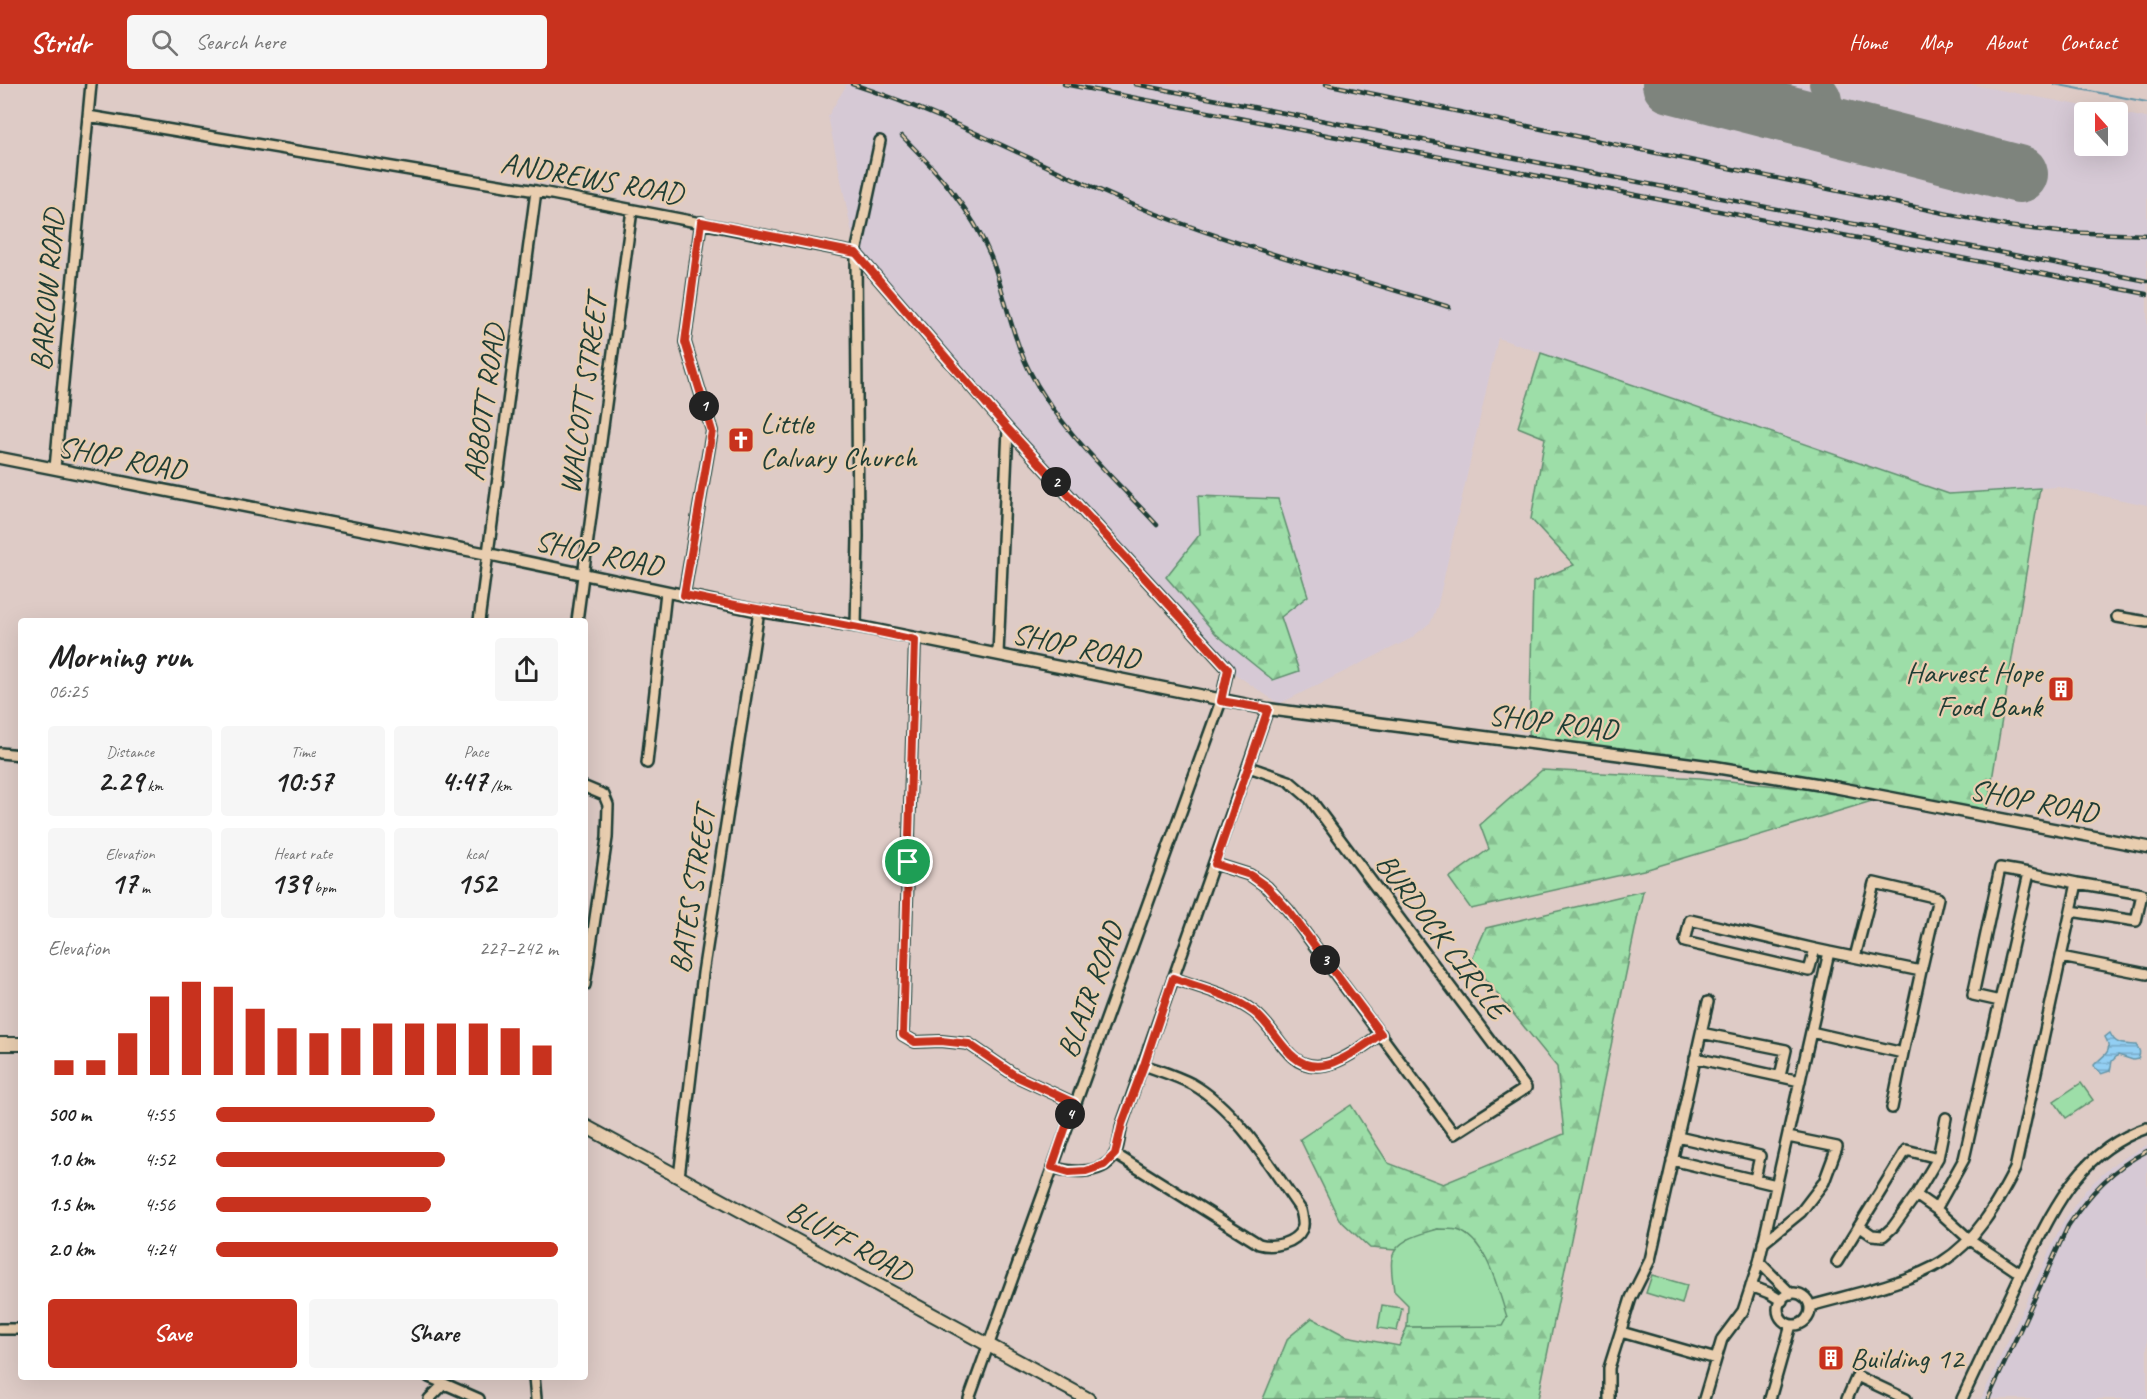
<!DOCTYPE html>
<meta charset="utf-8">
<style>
body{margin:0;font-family:Caveat,sans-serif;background:#f6f6f6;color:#222;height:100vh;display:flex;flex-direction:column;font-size:22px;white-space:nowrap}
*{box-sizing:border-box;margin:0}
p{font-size:20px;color:#767676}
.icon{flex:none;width:33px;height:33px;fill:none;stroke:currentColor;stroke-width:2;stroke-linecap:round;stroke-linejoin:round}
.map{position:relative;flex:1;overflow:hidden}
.panel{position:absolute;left:18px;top:534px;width:570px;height:762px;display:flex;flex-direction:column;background:#fff;border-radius:6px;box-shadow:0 6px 24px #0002}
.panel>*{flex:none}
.needle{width:39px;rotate:339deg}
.buttons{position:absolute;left:2074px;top:18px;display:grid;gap:12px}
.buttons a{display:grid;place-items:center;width:54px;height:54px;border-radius:6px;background:#fff;box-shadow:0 6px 24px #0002;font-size:30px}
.pin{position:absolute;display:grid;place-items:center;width:51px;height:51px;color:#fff;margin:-26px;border:3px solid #fff;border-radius:50%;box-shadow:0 2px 6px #0007}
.km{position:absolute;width:30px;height:30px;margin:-15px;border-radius:50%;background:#222;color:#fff;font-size:16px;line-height:30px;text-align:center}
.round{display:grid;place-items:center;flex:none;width:63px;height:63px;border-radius:6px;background:#f6f6f6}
.overview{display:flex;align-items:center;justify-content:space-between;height:102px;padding:0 30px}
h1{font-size:33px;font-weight:600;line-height:45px}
.stats{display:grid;grid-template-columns:repeat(3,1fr);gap:9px;height:102px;padding:6px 30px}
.stats div{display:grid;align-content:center;border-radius:6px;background:#f6f6f6;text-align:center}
.stats b{font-size:30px;font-weight:600}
.stats small{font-size:16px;font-weight:400}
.stats p{font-size:16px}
.chart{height:168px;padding:12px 30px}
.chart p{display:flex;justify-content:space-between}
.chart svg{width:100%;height:108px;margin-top:6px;stroke:#c8321e;stroke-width:6}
.button{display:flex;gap:12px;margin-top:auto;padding:12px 30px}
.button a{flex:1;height:69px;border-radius:6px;background:#c8321e;color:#fff;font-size:24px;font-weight:600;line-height:69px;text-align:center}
.button a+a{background:#f6f6f6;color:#222}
ul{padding:0 30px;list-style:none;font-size:20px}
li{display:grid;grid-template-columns:96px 72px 1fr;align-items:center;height:45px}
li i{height:15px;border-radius:8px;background:#c8321e}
header{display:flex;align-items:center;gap:36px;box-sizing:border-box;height:84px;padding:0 30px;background:#c8321e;color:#fff}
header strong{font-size:28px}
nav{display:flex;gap:33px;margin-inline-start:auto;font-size:21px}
.search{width:420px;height:54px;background:#f6f6f6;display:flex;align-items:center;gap:15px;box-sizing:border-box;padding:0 21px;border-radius:6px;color:#767676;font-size:22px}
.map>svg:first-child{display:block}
</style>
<header>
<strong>Stridr</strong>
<div class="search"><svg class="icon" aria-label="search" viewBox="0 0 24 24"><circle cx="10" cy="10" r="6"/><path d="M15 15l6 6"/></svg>Search here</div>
<nav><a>Home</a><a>Map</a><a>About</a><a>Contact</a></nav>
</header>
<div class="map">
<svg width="2147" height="1315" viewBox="0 0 2147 1315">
<defs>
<pattern id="forest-firs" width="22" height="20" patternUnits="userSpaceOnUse" patternTransform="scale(1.5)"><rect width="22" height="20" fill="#9ddea8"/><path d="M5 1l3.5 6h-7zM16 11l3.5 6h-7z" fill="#87bf91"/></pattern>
<pattern id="water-rules" width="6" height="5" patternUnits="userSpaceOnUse" patternTransform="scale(1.5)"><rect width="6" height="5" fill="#93cff3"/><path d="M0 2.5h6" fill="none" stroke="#77a9c6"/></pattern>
</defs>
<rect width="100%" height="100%" fill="#decbc6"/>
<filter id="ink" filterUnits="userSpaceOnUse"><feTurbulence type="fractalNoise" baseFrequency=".0167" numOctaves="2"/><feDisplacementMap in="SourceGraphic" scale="12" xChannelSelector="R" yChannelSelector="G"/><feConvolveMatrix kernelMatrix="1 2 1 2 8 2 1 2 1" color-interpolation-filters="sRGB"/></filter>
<g filter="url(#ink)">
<path fill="#d6c9d5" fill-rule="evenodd" d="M847,0H1968L2147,34V421L2058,403L1949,410L1498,254L1438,520L1431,538L1410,555L1279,620L1228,585L856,169L828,32ZM2085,28H2118V62H2085Z
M2147,1061V1315H1981L2063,1138L2087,1104L2116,1078Z"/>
<path fill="url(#forest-firs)" stroke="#5e8e6e" stroke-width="1.5" d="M1541,269L1949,410L2040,404L1986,732L1885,713L1648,785L1471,825L1449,794L1489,765L1480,741L1542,686L1700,694L1873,712L1529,659L1533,498L1574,481L1531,435L1545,354L1518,343Z
M1198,412L1278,415L1308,512L1281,533L1299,587L1273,596L1216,550L1166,493L1200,450Z
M1643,807L1538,1315H1263L1288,1254L1312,1234L1346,1252L1399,1262L1407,1243L1502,1241L1438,1145L1407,1156L1396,1166L1370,1164L1339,1135L1300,1055L1351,1021L1388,1079L1443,1100L1564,1050L1557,983L1471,878L1486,844Z"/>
<path fill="#9ddea8" stroke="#5e8e6e" stroke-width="1.5" d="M2081,999L2093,1016L2066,1034L2054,1017Z
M1438,1145C1444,1145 1451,1145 1457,1146C1487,1155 1498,1206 1507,1233L1502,1242L1407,1243L1408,1221L1394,1207C1393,1197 1390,1184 1392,1174C1396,1155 1422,1150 1438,1145Z
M1652,1191L1687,1201L1682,1220L1646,1209Z
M1382,1221L1402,1224L1397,1247L1378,1244Z"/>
<path fill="url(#water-rules)" stroke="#6595a7" stroke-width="1.5" d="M2110,949C2116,962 2124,960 2136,961C2140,966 2141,969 2138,975L2133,976L2118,971L2112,977L2110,987L2101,990L2095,984L2094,981C2104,970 2114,969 2105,953Z"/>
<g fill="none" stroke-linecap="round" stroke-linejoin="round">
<path stroke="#6595a7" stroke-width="2" d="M2054,0L2147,18"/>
<path stroke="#7e847d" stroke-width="24" d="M1821,0C1835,14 1830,22 1826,40"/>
<path stroke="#7e847d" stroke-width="58" d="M1671,0L2019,90"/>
<defs>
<path id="minor" d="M88,32L536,107L856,169L1008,345L1228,585L1221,617L969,1315
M55,384L91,0
M684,511L712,347L685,258L701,138
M2117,533L2147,538
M479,537L536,107
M577,537L632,126
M856,542L858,452L856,169L880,57
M915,556L903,951L915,958L941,957L969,960L1016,992L1074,1019
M998,570L1008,345
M0,669L21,671
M647,679L666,508
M585,703L604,711L608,721L607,754L585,901
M1215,780L1250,791L1267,803L1288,826L1454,1050L1526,1004L1310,715L1289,697L1249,683
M2071,827L2136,837L2142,810L2077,799
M1815,865L1809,887L1685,858L1690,836L1815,865L1829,868
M1855,873L1874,799L1938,814L1921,887
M2061,873L2147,890
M1173,894C1200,904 1230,910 1254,928C1270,940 1280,962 1293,973C1321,997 1358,966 1381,950
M2000,917L1973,911L2000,784L2029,789
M1701,949L1786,966L1780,992
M1695,974L1800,997
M1892,1024L1903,969
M1678,1053L1760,1072L1755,1095
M1115,1070L1259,1160C1273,1164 1295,1160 1302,1145C1305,1140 1302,1132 1301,1126C1271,1084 1238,1026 1192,1000C1177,992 1160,987 1144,981
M1672,1076L1776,1101
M1052,1083C1071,1089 1105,1092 1116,1068C1119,1060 1120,1049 1122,1040L1268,625
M679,1093L703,889L759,527
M1936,1125L1916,1111L1938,1074L1946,1034
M1859,1142L1872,1151L1883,1152L1893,1143L1916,1111
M1763,1159L1801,1128L1824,1098L1837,1063L1788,1053
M1759,1178L1791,1210
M1837,1178L1906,1066L1938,1074
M1751,1202L1769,1209L1782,1217
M1778 1225a16 16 0 1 1 32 0a16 16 0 1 1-32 0Z
M1810,1222C1848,1211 1909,1199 1942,1178C1976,1157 1997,1120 2015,1085L2077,799L2029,789L1964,1075L1936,1125L1969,1155L2021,1190C2052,1129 2076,1068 2147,1044
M0,1245H21
M1621,1248L1716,1275
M429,1293L479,1315
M534,1293L536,1315
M429,1315L444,1300
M1609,1315V1284L1631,1214L1650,1176L1708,918
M1704,1315L1722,1255L1743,1227L1759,1178L1829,868L1921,887L1903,969L1811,948
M1770,1315L1791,1241
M1847,1315L1857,1292L1906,1315
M1962,1315L2021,1190"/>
<path id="tertiary" d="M0,374L488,470L759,527L856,542L1268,625L1715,683L1834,703L2147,763"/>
<path id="secondary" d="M0,960H21
M585,1042L1088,1315"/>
</defs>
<use href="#minor" stroke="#1f3d34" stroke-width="14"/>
<use href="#tertiary" stroke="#1f3d34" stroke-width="15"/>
<use href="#secondary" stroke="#1f3d34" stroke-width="16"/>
<use href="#minor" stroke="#e9ceb0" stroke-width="9"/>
<use href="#tertiary" stroke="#e9ceb0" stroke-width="10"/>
<use href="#secondary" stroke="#e9ceb0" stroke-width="12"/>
<defs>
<path id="rail" d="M852,0C946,30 1033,78 1124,117C1229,161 1341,189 1449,223
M1064,0L2147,210
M1135,0L2147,197
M1326,0L2006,142L2059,148L2147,151
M902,52C937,87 972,126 991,173C1005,210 1011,250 1029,286C1059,345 1113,393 1157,441
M1988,1315L2068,1142C2089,1110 2113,1084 2147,1067"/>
</defs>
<use href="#rail" stroke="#1f3d34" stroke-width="4.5"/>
<use href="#rail" stroke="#e9ceb0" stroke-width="2" stroke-dasharray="7" stroke-linecap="butt"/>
</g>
</g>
<g fill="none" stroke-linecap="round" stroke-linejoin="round" filter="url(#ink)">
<defs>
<path id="route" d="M701,138L856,169L1008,345L1228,585L1221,617L1268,625L1215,780L1250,791L1267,803L1288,826L1381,950C1358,966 1321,997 1294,973C1280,962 1270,940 1254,928C1230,910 1200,904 1173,894L1144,981L1122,1040L1115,1070L1104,1081L1086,1087L1069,1088L1052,1083L1074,1019L1016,992L969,960L941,957L915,958L903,951L915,556C839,538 761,527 684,511L712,347L685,258Z"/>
</defs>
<use href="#route" stroke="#fff" stroke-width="12"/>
<use href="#route" stroke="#c8321e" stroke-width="8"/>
</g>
<defs>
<symbol id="church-square" viewBox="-11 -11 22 22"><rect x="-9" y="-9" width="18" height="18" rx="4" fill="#c8321e" stroke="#e9ceb0"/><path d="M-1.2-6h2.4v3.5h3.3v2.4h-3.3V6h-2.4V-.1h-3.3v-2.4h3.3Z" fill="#fff"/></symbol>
<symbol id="building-square" viewBox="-11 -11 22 22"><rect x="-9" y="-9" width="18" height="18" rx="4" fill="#c8321e" stroke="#e9ceb0"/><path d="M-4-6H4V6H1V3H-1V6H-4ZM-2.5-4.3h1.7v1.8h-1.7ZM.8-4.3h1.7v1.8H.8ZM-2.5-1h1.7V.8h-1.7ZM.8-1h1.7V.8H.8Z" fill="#fff"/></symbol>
</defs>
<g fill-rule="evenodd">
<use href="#church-square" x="726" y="341" width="30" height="30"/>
<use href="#building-square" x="2046" y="590" width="30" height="30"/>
<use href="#building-square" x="1816" y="1259" width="30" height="30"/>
</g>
<g text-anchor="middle" stroke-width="4.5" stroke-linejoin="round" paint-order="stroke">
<g font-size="30" fill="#1f3d34" stroke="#e9ceb0">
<text transform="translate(592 94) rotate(10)" y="10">ANDREWS ROAD</text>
<text transform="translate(47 206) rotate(-85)" y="10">BARLOW ROAD</text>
<text transform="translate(583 311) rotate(-82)" y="10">WALCOTT STREET</text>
<text transform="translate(484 319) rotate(-82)" y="10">ABBOTT ROAD</text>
<text transform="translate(122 374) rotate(11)" y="10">SHOP ROAD</text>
<text transform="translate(599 469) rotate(12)" y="10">SHOP ROAD</text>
<text transform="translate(1076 562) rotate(12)" y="10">SHOP ROAD</text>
<text transform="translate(1553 638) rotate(7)" y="10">SHOP ROAD</text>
<text transform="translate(2034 717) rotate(11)" y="10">SHOP ROAD</text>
<text transform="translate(692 806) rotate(-81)" y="10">BATES STREET</text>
<text transform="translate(1442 852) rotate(53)" y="10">BURDOCK CIRCLE</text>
<text transform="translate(1090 906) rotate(-70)" y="10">BLAIR ROAD</text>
<text transform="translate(849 1157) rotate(29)" y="10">BLUFF ROAD</text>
</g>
<g font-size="30" fill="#1f3d34" stroke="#e9ceb0" text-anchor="start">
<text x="760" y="349">Little<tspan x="760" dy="34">Calvary Church</tspan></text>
<text x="2042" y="598" text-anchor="end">Harvest Hope<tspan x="2042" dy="34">Food Bank</tspan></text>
<text x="1850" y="1284">Building 12</text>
</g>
</g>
</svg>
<div class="buttons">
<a><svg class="needle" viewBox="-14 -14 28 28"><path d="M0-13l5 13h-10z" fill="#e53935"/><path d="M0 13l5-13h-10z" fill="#767676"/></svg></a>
</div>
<div class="pin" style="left:908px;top:778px;background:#1e9e55"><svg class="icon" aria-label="arrive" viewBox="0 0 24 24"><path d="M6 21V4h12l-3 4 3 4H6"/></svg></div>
<b class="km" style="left:704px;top:322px">1</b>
<b class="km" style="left:1056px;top:398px">2</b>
<b class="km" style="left:1325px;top:876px">3</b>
<b class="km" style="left:1070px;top:1030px">4</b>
<section class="panel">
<div class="overview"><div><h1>Morning run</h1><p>06:25</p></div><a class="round"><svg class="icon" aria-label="share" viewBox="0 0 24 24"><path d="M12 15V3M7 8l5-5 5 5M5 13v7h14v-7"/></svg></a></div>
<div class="stats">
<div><p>Distance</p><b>2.29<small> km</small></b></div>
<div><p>Time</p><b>10:57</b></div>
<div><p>Pace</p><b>4:47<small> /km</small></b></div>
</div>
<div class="stats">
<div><p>Elevation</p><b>17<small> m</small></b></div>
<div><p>Heart rate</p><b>139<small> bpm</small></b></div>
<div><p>kcal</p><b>152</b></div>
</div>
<div class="chart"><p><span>Elevation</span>227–242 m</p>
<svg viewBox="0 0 160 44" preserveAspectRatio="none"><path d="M5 44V38M15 44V38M25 44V27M35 44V12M45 44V6M55 44V8M65 44V17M75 44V25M85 44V27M95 44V25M105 44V23M115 44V23M125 44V23M135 44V23M145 44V25M155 44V32"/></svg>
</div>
<ul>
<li><b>500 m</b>4:55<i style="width:64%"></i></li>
<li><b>1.0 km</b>4:52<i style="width:67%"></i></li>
<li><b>1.5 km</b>4:56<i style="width:63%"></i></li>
<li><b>2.0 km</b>4:24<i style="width:100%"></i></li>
</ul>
<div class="button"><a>Save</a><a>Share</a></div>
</section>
</div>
